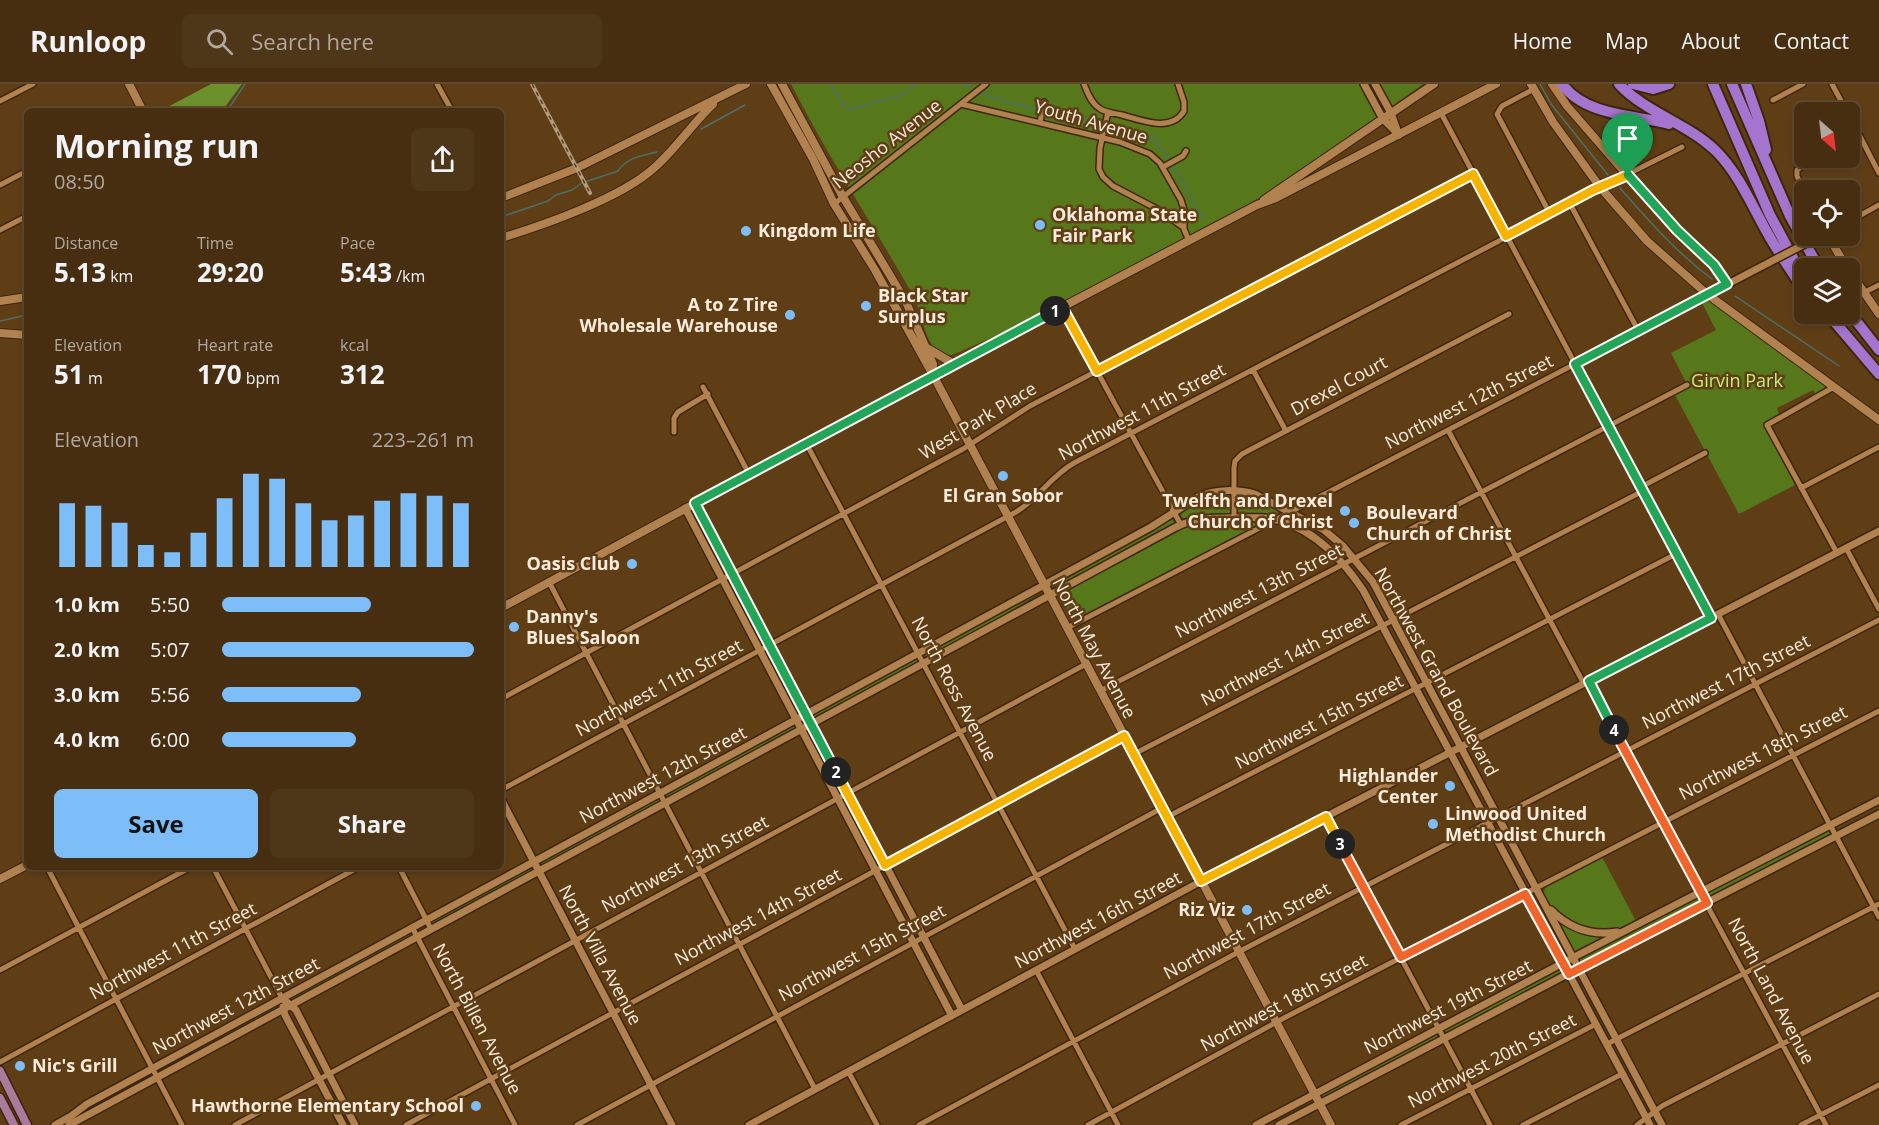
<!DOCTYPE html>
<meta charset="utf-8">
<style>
body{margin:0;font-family:"Open Sans",sans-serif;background:#4e3619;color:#f1f3f6;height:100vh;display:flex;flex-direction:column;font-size:22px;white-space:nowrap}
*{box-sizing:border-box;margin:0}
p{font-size:20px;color:#b0a89f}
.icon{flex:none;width:33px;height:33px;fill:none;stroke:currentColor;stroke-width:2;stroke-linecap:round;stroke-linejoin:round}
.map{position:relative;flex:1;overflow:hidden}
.sheet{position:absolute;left:24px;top:24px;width:480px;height:762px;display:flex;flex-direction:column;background:#472e10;border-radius:9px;box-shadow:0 3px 9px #0003,0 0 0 2px #5f4a30}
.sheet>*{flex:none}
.needle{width:39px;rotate:152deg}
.fabs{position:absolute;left:1794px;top:18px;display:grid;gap:12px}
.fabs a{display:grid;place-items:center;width:66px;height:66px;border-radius:9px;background:#472e10;box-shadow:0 3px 9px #0003,0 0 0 2px #5f4a30;font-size:30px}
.pin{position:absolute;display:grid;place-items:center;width:51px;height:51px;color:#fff;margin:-62px -26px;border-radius:50% 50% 50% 0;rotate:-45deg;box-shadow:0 0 6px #0007}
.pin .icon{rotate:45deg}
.km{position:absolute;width:30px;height:30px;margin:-15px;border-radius:50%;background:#222;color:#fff;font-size:16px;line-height:30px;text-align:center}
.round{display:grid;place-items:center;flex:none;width:63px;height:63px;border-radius:9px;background:#4e3619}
.summary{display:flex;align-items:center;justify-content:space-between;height:102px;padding:0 30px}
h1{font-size:33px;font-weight:700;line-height:45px}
.metrics{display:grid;grid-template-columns:repeat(3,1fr);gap:9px;height:102px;padding:6px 30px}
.metrics div{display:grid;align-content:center}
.metrics b{font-size:26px;font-weight:700}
.metrics small{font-size:16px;font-weight:400}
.metrics p{font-size:16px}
.chart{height:168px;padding:12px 30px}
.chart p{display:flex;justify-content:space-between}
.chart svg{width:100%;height:108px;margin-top:6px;stroke:#7dbef9;stroke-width:6}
.action{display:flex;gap:12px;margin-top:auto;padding:12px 30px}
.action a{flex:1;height:69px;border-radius:9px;background:#7dbef9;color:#111;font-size:24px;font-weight:700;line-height:69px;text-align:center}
.action a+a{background:#4e3619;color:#f1f3f6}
ul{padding:0 30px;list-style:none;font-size:20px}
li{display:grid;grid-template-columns:96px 72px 1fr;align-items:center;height:45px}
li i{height:15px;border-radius:8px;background:#7dbef9}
header{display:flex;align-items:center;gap:36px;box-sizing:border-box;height:84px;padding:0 30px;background:#472e10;border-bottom:2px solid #5f4a30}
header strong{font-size:28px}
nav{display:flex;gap:33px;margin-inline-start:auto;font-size:21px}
.search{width:420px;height:54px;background:#4e3619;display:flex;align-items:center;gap:15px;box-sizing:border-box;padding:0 21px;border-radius:9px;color:#b0a89f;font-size:22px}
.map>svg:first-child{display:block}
</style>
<header>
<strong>Runloop</strong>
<div class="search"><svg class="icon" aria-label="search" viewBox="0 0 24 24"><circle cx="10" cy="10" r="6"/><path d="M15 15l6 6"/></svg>Search here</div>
<nav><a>Home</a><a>Map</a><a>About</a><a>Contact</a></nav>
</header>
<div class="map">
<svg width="1879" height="1041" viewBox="0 0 1879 1041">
<rect width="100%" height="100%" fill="#5f3e16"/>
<path fill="#57781a" d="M791,0H1423L1274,105L1242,124L1000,250L952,271C924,273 924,230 913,211C873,141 828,73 791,0Z
M1706,215L1709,216L1825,302L1824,306L1816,311L1813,306L1777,324L1779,331L1763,339L1795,401L1739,430L1675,311L1689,304L1671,269L1716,246L1701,217Z
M1214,411L1225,410L1230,413L1231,427L1228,430L1184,435L1181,432C1184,419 1202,414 1214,411Z
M1241,411L1256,414L1281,427L1272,432L1241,430L1237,426V416Z
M1171,436L1174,437V441L1081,492L1055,502L1107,470Z
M1202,437H1256L1258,439L1254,443L1073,536L1060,512L1061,509L1186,441Z
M1038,510L988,540L928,573L924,571L1032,511Z
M915,575L918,576L916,579L812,634V630Z
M792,641H795V645L669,713L666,712L667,709Z
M657,714L660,715L659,718L545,780H542V776Z
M1827,745L1829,746L1830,753L1710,815L1705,810L1706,807Z
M1602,773L1637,839C1603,853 1561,845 1543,810L1546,803Z
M528,785L531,786L529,789L435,840L432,839V836Z
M1698,812L1702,817L1701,819L1582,879L1580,877V873Z
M1557,836L1609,851L1576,868L1572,865Z
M408,849L411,850L410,853L292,916V912Z
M1560,885L1561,891L1448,949L1445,947V944Z
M275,921L278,923L277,925L159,988V984Z
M1435,950L1437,951V955L1327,1012H1323L1321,1010Z"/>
<path fill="#6c902c" d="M211,0H242L222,27H160Z"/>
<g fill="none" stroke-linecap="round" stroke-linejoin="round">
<path stroke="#4c6f67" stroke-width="1.5" d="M830,0L845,23L853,25L888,14L898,13L916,0
M964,0L974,6
M1540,0L1551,20L1608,91
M978,9L1037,26
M227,27L245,0
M1047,29L1064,33L1076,32L1099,41
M1110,44L1154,55L1170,76
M701,45L745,21
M1172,80L1204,136
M1620,104C1649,137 1677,169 1712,195
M501,133L548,117L556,111L572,106L582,99L618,87C626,74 643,71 657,68
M1735,212L1839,282
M0,237L27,231"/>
<defs>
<path id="minor" d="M437,0L452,27
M1084,0C1087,8 1091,19 1099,24C1105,29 1114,29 1122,31C1141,36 1171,49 1184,27V18L1178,0
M1832,0L1847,28
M1534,5L1502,22L1497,30L1549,128
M1773,16L1803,0
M0,17L33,0
M961,20L1120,58L1150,70L1160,79L1181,116L1184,126V145L1189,157
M1108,28L1100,64L1099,85L1103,93L1113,102L1157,125L1183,143
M1441,29L1711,534
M1850,33L1879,89
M1040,38L1044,18
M1850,56L1859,51
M1163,83L1183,72L1186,67
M0,101L27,87
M1804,107L1797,92V86L1816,74
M1569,118L1638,246
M834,120L986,0
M1850,137L1879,121
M0,146L27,132
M1863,209L1879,201
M1062,223L1181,441
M1253,286L1286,347
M703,303L749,390
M1834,303L1767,341L1837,469
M1448,346L1584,600
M674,348V334L678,328L708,310
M806,359L1075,865
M1641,403L1705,369
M1801,404L1879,363
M1234,434V384L1235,377L1242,370L1509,230
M1846,464L1879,525
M549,498L815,1005
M1718,530L1879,833
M1067,544L1575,280
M1589,597L1662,738L1826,1041
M1100,607L1687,301
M501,615L963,365L1030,322L1473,90
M1134,670L1643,407
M501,706L1016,428C1038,415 1051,392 1074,379L1499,157L1512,148L1682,63
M1167,733L1676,470
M1326,733L1490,1041
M47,783L182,1041
M213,783L282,914
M399,783L431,845
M412,843L515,1041
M0,886L191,783
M1036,886L1118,1041
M1607,960L1879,820
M0,978L359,783
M848,987L877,1041
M235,1041L1086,580
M406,1041L1124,652
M577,1041L1162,724
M919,1041L1246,864L1879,536
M1088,1041L1284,934L1879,627
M1401,1041L1596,940
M1523,1041L1622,990
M1637,1041L1662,1022L1879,910
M1801,1041L1879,1001"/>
<path id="tertiary" d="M1364,0L1383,35L1399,51
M1375,0L1391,29L1397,46
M1575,280L1770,178
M695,419L962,926
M685,424L952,932
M501,715L672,1041
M1551,826C1569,844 1592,852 1617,848
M282,914L296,926L355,1041
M283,923L285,931L343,1041
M55,1041L71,1032L87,1020L1151,443L1198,413C1214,405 1237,405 1255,410L1324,446L1343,462L1373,498L1662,1041
M69,1041L1176,443C1194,434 1211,434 1230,434C1247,434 1264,432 1280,437C1315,446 1344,478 1363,506L1650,1041
M749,1041L1209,793L1879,447
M1256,1041L1578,871L1879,716
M1279,1041L1560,894L1879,730"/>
<path id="secondary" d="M129,0L143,27
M771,0L813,75L834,120L875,186L933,291L1331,1041
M782,0L843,113L906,218L933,280V290
M1531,0L1553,38L1600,103L1647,157L1707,210L1879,336
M1552,0L1567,22L1627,91L1677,146L1715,181L1727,200
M501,114L577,84L746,0
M1264,116L1434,0
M1828,152L1847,184
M501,154C544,141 621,114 654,84C675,66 692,40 713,20
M1850,188L1879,230
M0,217L27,213
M0,249L27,251
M927,264L954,280
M501,524L967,273L1257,121L1276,114L1496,0
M0,795L27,781"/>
<path id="primary" d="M0,987L27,1041
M0,1014L14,1041"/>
<path id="motorway" d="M1562,0C1585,32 1635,31 1669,40
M1619,0C1646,29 1687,39 1716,67C1741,92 1754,127 1772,157C1782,174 1794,190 1804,207
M1633,0L1653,5L1669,0
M1713,0L1770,131L1800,187
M1732,0L1790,132L1819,184
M1746,0L1759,37L1766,66
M1850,229L1879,266
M1828,230L1879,290"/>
</defs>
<use href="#minor" stroke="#3e260b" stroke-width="8"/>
<use href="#tertiary" stroke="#3e260b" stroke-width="10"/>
<use href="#secondary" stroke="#3e260b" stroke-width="10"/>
<use href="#primary" stroke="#3e260b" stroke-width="11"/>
<use href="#motorway" stroke="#3e260b" stroke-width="14"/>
<use href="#minor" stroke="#b1824f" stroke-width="5"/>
<use href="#tertiary" stroke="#b1824f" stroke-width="7"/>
<use href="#secondary" stroke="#b1824f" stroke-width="8"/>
<use href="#primary" stroke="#a97a9b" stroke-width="8"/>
<use href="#motorway" stroke="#a475ce" stroke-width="10"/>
<defs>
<path id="rail" d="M532,0L590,109"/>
</defs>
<use href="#rail" stroke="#b29a7f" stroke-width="4"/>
<use href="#rail" stroke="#5f3e16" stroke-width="1.5" stroke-dasharray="4.5" stroke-linecap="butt"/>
<defs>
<path id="tertiary-bridge" d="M1770,178L1820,152"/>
</defs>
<use href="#tertiary-bridge" stroke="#3e260b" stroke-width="10" stroke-linecap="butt"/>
<use href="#tertiary-bridge" stroke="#b1824f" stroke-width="7"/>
</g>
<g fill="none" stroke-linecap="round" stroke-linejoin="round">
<defs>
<path id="split-1" d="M1055,227L1062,223L1097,287L1473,90L1506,152L1593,106L1628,91"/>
<path id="split-2" d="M836,688L695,419L1055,227"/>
<path id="split-3" d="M836,688L885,781L1124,652L1201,797L1326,733L1340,760"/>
<path id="split-4" d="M1340,760L1401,873L1525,810L1569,890L1707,819L1614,646"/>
<path id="split-5" d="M1614,646L1589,597L1711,534L1575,280L1727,200L1714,181L1677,146L1628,91"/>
</defs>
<use href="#split-1" stroke="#fff" stroke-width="12"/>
<use href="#split-2" stroke="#fff" stroke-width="12"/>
<use href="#split-3" stroke="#fff" stroke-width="12"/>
<use href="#split-4" stroke="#fff" stroke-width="12"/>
<use href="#split-5" stroke="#fff" stroke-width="12"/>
<use href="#split-1" stroke="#f5b400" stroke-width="8"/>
<use href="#split-2" stroke="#22a559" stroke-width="8"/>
<use href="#split-3" stroke="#f5b400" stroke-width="8"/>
<use href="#split-4" stroke="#f0652b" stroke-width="8"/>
<use href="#split-5" stroke="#22a559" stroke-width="8"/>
</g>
<g fill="#7dbef9" stroke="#5f3e16" stroke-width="2">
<circle cx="1040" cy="141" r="6"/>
<circle cx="746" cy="147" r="6"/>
<circle cx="866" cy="222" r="6"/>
<circle cx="790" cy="231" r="6"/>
<circle cx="1003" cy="392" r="6"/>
<circle cx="1345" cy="427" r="6"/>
<circle cx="1354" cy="439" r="6"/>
<circle cx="632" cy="480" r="6"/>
<circle cx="514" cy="543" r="6"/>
<circle cx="1450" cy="702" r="6"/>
<circle cx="1433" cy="740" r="6"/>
<circle cx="1247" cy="826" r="6"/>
<circle cx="20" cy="982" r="6"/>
<circle cx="476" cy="1022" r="6"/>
</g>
<g text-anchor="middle" stroke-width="5" stroke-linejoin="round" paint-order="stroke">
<g font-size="18" fill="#fcecdd" stroke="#5f3e16">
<text transform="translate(1091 38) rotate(16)" y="6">Youth Avenue</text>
<text transform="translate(887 60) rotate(-38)" y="6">Neosho Avenue</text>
<text transform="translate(1339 302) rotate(-28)" y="6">Drexel Court</text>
<text transform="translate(1469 318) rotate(-27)" y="6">Northwest 12th Street</text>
<text transform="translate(1142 328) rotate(-28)" y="6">Northwest 11th Street</text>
<text transform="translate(978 337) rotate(-31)" y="6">West Park Place</text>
<text transform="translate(1259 507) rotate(-27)" y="6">Northwest 13th Street</text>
<text transform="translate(1094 564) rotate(62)" y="6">North May Avenue</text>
<text transform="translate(1285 575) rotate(-27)" y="6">Northwest 14th Street</text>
<text transform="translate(1436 588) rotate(61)" y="6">Northwest Grand Boulevard</text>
<text transform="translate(1726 598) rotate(-27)" y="6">Northwest 17th Street</text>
<text transform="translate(659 604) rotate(-28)" y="6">Northwest 11th Street</text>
<text transform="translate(954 605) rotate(62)" y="6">North Ross Avenue</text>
<text transform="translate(1319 638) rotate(-27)" y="6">Northwest 15th Street</text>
<text transform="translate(1763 669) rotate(-27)" y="6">Northwest 18th Street</text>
<text transform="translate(663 691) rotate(-28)" y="6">Northwest 12th Street</text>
<text transform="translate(685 780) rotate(-28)" y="6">Northwest 13th Street</text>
<text transform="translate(758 833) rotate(-28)" y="6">Northwest 14th Street</text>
<text transform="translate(1098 836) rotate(-28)" y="6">Northwest 16th Street</text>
<text transform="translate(1247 847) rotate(-28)" y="6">Northwest 17th Street</text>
<text transform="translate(173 867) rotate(-28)" y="6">Northwest 11th Street</text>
<text transform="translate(862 869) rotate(-28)" y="6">Northwest 15th Street</text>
<text transform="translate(600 871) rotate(62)" y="6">North Villa Avenue</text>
<text transform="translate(1771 907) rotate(62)" y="6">North Land Avenue</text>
<text transform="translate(1284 919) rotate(-28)" y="6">Northwest 18th Street</text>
<text transform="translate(236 922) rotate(-28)" y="6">Northwest 12th Street</text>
<text transform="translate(1448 923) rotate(-27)" y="6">Northwest 19th Street</text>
<text transform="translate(477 935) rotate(62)" y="6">North Billen Avenue</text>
<text transform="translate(1492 977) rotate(-27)" y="6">Northwest 20th Street</text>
</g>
<g font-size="18" font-weight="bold" fill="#fcecdd" stroke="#5f3e16" text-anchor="start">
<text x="1052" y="137">Oklahoma State<tspan x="1052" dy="21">Fair Park</tspan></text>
<text x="758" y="153">Kingdom Life</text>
<text x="878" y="218">Black Star<tspan x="878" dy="21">Surplus</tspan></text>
<text x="778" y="227" text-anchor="end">A to Z Tire<tspan x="778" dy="21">Wholesale Warehouse</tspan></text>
<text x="1003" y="418" text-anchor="middle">El Gran Sobor</text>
<text x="1333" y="423" text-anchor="end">Twelfth and Drexel<tspan x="1333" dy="21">Church of Christ</tspan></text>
<text x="1366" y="435">Boulevard<tspan x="1366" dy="21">Church of Christ</tspan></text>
<text x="620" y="486" text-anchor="end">Oasis Club</text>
<text x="526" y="539">Danny's<tspan x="526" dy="21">Blues Saloon</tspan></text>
<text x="1438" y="698" text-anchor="end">Highlander<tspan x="1438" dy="21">Center</tspan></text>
<text x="1445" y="736">Linwood United<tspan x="1445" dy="21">Methodist Church</tspan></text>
<text x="1235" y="832" text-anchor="end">Riz Viz</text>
<text x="32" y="988">Nic's Grill</text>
<text x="464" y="1028" text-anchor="end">Hawthorne Elementary School</text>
</g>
<g font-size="18" fill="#bff173" stroke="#5f3e16">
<text x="1737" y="303">Girvin Park</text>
</g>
</g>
</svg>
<div class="fabs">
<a><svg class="needle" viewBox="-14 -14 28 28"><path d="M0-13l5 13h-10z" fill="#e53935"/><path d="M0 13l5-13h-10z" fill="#b0a89f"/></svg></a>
<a><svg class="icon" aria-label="locate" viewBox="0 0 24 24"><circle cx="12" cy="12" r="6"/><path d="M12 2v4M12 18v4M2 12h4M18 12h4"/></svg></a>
<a><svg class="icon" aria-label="layers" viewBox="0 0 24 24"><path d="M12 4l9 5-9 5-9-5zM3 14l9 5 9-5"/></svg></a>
</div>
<div class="pin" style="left:1628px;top:91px;background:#1e9e55"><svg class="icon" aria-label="arrive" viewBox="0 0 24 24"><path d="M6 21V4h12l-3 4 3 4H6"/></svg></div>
<b class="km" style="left:1055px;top:227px">1</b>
<b class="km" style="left:836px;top:688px">2</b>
<b class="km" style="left:1340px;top:760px">3</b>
<b class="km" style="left:1614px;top:646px">4</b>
<section class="sheet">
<div class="summary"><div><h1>Morning run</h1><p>08:50</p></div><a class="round"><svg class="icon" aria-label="share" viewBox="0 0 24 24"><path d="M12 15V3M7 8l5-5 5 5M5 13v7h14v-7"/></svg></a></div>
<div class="metrics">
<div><p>Distance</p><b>5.13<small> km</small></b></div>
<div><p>Time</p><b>29:20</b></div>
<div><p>Pace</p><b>5:43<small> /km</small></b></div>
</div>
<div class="metrics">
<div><p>Elevation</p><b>51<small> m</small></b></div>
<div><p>Heart rate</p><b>170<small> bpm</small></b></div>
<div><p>kcal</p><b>312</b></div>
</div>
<div class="chart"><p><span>Elevation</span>223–261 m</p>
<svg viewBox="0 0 160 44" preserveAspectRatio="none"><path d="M5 44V18M15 44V19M25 44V26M35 44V35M45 44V38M55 44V30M65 44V16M75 44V6M85 44V8M95 44V18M105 44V25M115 44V23M125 44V17M135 44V14M145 44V15M155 44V18"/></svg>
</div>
<ul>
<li><b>1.0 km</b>5:50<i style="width:59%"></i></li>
<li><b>2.0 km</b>5:07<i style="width:100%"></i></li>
<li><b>3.0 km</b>5:56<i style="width:55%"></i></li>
<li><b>4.0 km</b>6:00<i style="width:53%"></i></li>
</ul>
<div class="action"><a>Save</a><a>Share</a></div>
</section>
</div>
